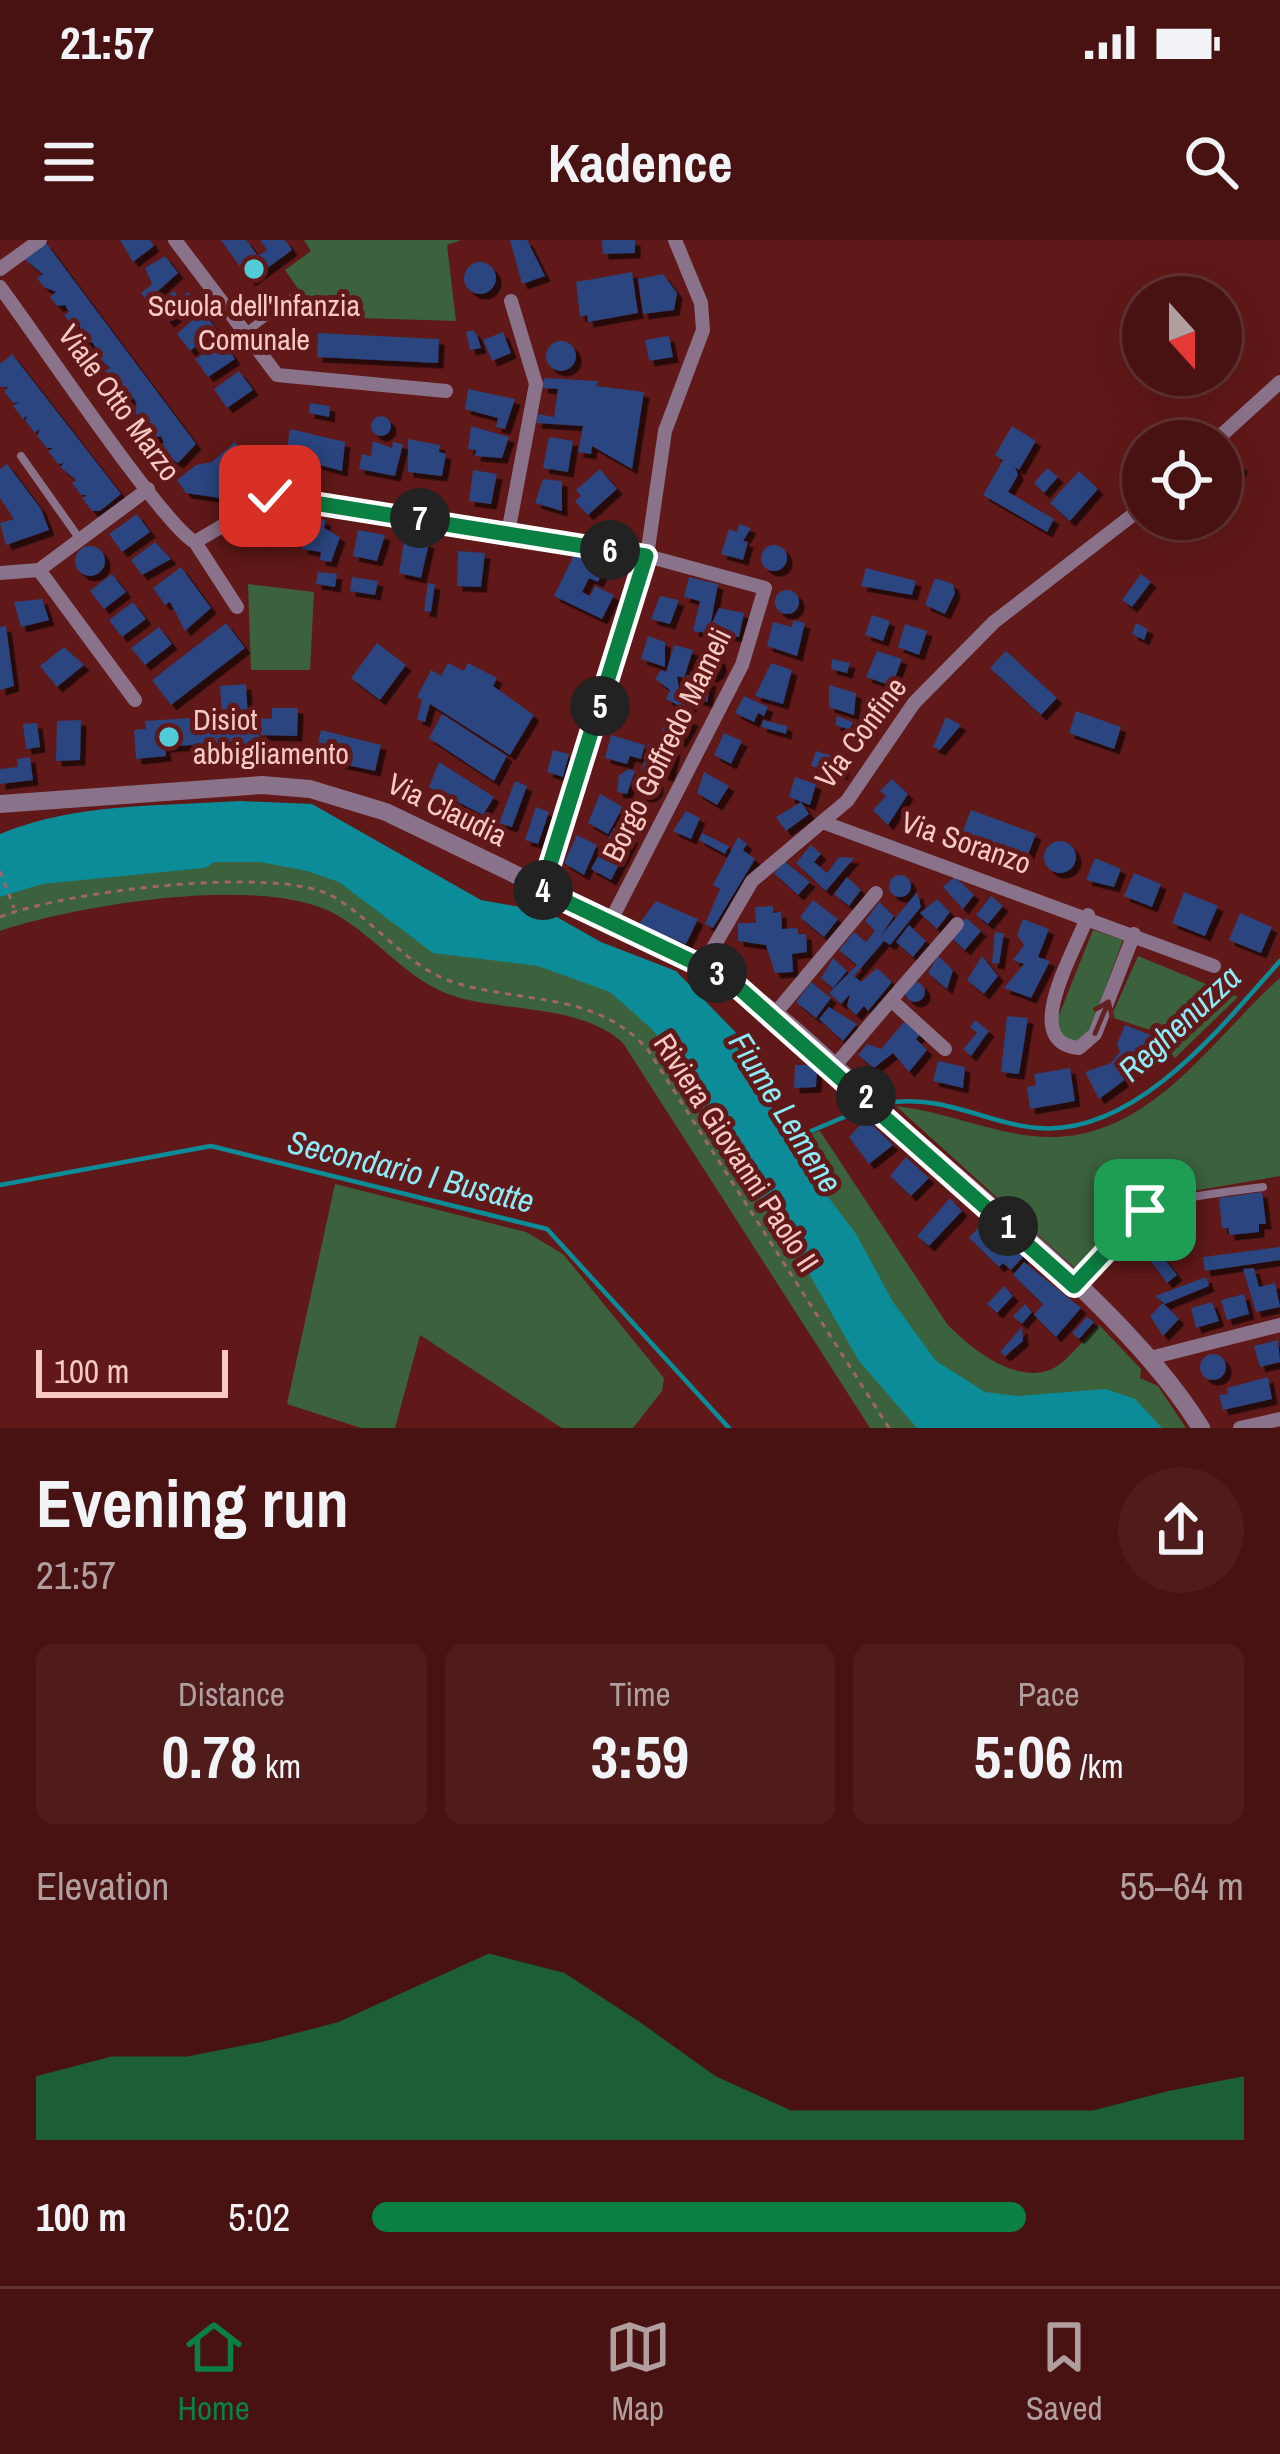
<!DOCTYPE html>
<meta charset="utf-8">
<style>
body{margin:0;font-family:"Archivo Narrow",sans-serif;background:#4f1b1b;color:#f1f3f6;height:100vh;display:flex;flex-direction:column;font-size:45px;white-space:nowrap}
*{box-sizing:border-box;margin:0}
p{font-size:39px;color:#b19e9f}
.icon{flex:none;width:66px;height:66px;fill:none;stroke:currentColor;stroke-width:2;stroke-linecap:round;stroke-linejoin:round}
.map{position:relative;height:1188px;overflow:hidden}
.sheet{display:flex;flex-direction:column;background:#481212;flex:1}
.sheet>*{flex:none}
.needle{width:78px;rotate:159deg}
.tools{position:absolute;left:1122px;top:36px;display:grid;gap:24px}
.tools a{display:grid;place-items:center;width:120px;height:120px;border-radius:50%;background:#481212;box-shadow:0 12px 48px #0002,0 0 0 3px #603232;font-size:60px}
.scale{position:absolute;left:36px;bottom:30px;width:192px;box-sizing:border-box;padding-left:12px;border:6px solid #f6c9c4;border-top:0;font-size:33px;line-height:42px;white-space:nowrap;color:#f6c9c4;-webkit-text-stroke:9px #601818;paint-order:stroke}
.pin{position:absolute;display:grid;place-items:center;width:102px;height:102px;color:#fff;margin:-51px;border-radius:24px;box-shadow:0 6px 18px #0006}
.km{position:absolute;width:60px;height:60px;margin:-30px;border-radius:50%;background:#222;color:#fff;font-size:33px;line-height:60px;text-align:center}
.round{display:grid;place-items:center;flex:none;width:126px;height:126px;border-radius:63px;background:#4f1b1b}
.head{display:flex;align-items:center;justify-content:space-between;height:204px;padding:0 36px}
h1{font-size:66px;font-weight:800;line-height:90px}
.figures{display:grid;grid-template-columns:repeat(3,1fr);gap:18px;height:204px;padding:12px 36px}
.figures div{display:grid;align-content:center;border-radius:18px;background:#4f1b1b;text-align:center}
.figures b{font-size:60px;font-weight:800}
.figures small{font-size:33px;font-weight:400}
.figures p{font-size:33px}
.chart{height:336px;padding:24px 36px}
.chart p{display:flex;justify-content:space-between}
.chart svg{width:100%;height:216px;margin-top:12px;fill:#0b8043;opacity:.7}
ul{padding:0 36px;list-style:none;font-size:39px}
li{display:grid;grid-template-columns:192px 144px 1fr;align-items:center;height:90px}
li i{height:30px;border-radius:15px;background:#0b8043}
.status{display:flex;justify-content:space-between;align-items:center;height:84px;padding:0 60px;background:#481212;direction:ltr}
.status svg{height:33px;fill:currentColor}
header{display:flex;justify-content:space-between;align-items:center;height:156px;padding:0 36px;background:#481212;font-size:54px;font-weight:800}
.menu{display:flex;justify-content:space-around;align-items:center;height:168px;border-top:3px solid #603232;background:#481212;font-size:33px;color:#b19e9f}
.menu a{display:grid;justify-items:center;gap:6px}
.menu .current{color:#0b8043}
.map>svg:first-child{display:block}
</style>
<div class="status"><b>21:57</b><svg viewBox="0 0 49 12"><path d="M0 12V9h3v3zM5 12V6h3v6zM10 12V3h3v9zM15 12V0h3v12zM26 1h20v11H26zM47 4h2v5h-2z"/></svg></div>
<header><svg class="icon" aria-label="menu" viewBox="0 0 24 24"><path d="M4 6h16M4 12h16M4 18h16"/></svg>Kadence<svg class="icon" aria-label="search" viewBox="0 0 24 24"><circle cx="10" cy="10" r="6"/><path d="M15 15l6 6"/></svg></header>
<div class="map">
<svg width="1280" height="1188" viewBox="0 0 1280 1188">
<defs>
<filter id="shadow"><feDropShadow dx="5.5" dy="5.5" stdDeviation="0" flood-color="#0009"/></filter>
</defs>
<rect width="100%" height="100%" fill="#601818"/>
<path fill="#3c623d" d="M304,0H461L447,5L456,81L297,76L310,66L285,30L311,11Z
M248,344L314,352L310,430H251Z
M208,585L479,684L574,693L777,904L803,890L807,895L820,891L947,1084C973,1111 1028,1155 1065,1120C1076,1110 1087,1096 1099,1085L1141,1129L1140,1138L1158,1146L1186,1188H870L623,803C582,765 509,772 457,757C409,743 378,698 335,674C263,634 77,665 0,691V628Z
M1093,690L1123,700L1089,792L1084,801L1073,803L1058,794L1057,780Z
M1138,716L1238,757L1175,818L1153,791L1111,777Z
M1280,738V936L1164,956L1136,970L1077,1030L896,866C942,871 986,891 1032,896C1145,909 1208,802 1280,738Z
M335,944L526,992L563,1014L664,1138L662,1151L633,1188H562L420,1095L395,1188H361L287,1164Z"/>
<path fill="#0c8c98" d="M241,561L312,564L481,660L548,672L601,702L676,731L749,806L770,865L807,929L856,994L893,1062L936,1121L985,1152L1017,1156L1106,1149L1135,1159L1162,1188H917L859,1121L800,1018L653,790L610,752L538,726L433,713L339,642L307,631L260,622H215L204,628L42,644L0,657V594C74,563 161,566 241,561Z"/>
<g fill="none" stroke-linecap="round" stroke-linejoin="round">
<path stroke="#0c8c98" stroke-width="4.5" d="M895,862C946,856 989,884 1038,888C1136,896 1222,786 1280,721
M790,900L856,872
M0,945L211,906L547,989L729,1188"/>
</g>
<path fill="#2b447f" filter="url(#shadow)" d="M120,0H150L154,6L133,22Z
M221,0H246L258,16L267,10L260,0H285L292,10L250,41Z
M510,0H527L545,36L522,44Z
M602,0H635V13L603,14Z
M46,3L196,204L178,223L166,216L159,207L164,203L161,196L153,198L147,177L140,179L133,170L137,166L134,158L125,160L118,150L123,146L113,141L105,131L110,128L91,111L96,108L92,102L85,103L79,84L72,85L64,75L69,72L65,65L57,66L50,57L56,52L44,47L37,38L43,34L24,19Z
M165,16L178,33L147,61L141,53L152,44L145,28Z
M464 38a16 16 0 1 1 32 0a16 16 0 1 1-32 0Z
M632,32L638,73L588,82L587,75L580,77L576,42Z
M663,34L677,53L674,70L643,74L638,39Z
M174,51L180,58L188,52L195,61L169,82L155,67Z
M202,71L217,90L190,111L177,94Z
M473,90L477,95L481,108L470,110L466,92Z
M503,92L511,113L492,121L483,100Z
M318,93L439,99L438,123L317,117Z
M669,96L673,117L649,121L645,100Z
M546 116a15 15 0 1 1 30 0a15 15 0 1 1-30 0Z
M223,102L235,119L208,137L195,119Z
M12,114L121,254L100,271H92L82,258L87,255H81L72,243L76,240L60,227L64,223L58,224L48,211L53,208H47L37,196L40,189L35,193L25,180L28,175L23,179L13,166L19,162L13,163L4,151L8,147H0V124Z
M239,131L253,150L227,168L214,149Z
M544,138L598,141L596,146L644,152L632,229L592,206L591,214L578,212L583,186L536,183L538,174L554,177L558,149L542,148Z
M468,149L515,159L505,189L496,187L498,178L465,169Z
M310,163L330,166L329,177L309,173Z
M371 186a10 10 0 1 1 20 0a10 10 0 1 1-20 0Z
M471,186L509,197L502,218L475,216L476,210L468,209Z
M1012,186L1036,201L1019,230L1015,227L1018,235L1008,252L1054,279L1047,292L983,255L1003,220L995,215Z
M290,189L345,202L342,231L286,216Z
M549,197L573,201L568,232L543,228Z
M408,199L440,205L439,212L446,214L442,236L408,232Z
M373,201L392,208L393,202L403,204L395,236L359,229L362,214L371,216Z
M235,202L250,222L241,229L245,235L226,244L234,263L228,268L220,258L186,253L177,240L196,225L212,222Z
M1221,215L1243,226L1238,235L1221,233Z
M7,224L41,269L49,290L6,305L0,283L14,279L0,258V229Z
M1047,228L1058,237L1044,253L1034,243Z
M600,229L617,249L588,275L575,261L581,256L576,250Z
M473,230L497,234L491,264L469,261Z
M1079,231L1098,249L1070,281L1050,263Z
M543,239L562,241V271L535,263Z
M278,265L293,287L264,302L253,286Z
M137,274L150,292L122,312L109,294Z
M308,277L326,280L324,288L340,297L331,322L320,320L321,312L302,309Z
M739,284L751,288L743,301L748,302L743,320L721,314L729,289L737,292Z
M358,290L385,295L377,321L353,316Z
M411,298L429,303L421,338L399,333L404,301Z
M155,302L171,319L142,335L131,320Z
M761 318a13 13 0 1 1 26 0a13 13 0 1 1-26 0Z
M75 321a15 15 0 1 1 30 0a15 15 0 1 1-30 0Z
M458,311L485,313L481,347L457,346Z
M574,315L606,326L598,342L589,338L582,352L590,356L595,346L614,355L602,379L554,356Z
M181,327L211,368L185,391L170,362L165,365L153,348Z
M866,328L916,341L912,355L861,346Z
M318,332L337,334L335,347L316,344Z
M112,334L126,352L104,369L90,351Z
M1141,334L1151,342L1132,367L1122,360Z
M352,337L378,341L375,355L350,351Z
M689,337L718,344L710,387L719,368L744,373L739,397L693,391L700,361L684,357Z
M935,338L953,344L955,353L945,374L925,365Z
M428,343L435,344L431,372L424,371Z
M775 362a12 12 0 1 1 24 0a12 12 0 1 1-24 0Z
M660,356L679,360L670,384L651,379Z
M42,359L49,380L21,387L14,362Z
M133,362L146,379L122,397L109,380Z
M872,375L890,381L883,401L865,395Z
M793,380L805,383L797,416L767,406L773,382L792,387Z
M226,383L245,408L171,465L152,440Z
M1136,383L1148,389L1144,400L1132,394Z
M905,384L927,391L919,415L898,407Z
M6,386L14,446L0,450V387Z
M159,387L172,404L145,425L131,408Z
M648,396L665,402V427L641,419Z
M377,403L406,425L380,460L351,438Z
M674,405L693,410L684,438L677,436L680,456L687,435L711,441L707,462L694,459L689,471L666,459L670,450L655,439L661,430L666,432Z
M64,407L84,425L57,447L40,426Z
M877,411L902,419L892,446L866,437Z
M1006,411L1057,458L1041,475L990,428Z
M697 425a12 12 0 1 1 24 0a12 12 0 1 1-24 0Z
M832,419L850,423L847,433L831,429Z
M448,423L464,431L468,423L497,438L493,446L534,475L510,515L430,464L425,482L417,479L422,460L417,457L431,430L441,436Z
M771,423L792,430L783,464L755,456Z
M246,444L248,480H234L235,492L259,491L261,516H233L232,502L165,507L166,516L136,519L134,490L146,489L145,481L222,476L220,446Z
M829,445L856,453L854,475L829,467Z
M744,456L768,467L764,476L758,473L754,482L735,473Z
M272,468H298L297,496L261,495V478L272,479Z
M673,470L693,481L681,502L661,492Z
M1076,471L1121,487L1114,509L1069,493Z
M442,474L507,516L494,541L429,498Z
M860,475L874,479L870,495L856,491Z
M837,476L853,482L850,490L835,485Z
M946,477L961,485L940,510L933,507Z
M81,480L80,520L56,521L57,481Z
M763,480L787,486L786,494L761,487Z
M37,483L40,507L26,509L23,484Z
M321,490L381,505L375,531L315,518Z
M724,493L742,501L731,524L714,515Z
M611,495L645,505L641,519L630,516L627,524L605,518Z
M648,504L675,510L669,536L642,530Z
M553,510L569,514L563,537L547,532Z
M816,511L846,520L842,535L811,526Z
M30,517L33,540L0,544V529L18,527L17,519Z
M439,522L494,557L483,575L429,547Z
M629,529L635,531L627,554L617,552L619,535Z
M704,532L729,546L717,565L697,553Z
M634 545a12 12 0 1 1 24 0a12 12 0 1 1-24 0Z
M795,537L816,544L810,565L789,557Z
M892,539L908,554L888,585L873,570L886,556L880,551Z
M515,541L527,546L512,587L499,583Z
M600,554L623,567L608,594L588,583Z
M801,562L809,574L786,591L776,577Z
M536,567L549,572L538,604L525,600Z
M971,570L1036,594L1026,620L961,596Z
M686,571L700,578L691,599L673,591Z
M614,588L633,598L611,640L591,629Z
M702,593L729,606L725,614L699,600Z
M577,595L597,605L584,635L564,623Z
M738,597L747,604L743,610L755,619L713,688L705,684L720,649L713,645Z
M1044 617a16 16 0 1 1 32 0a16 16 0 1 1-32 0Z
M811,605L821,614L814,622L827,633L839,617L854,618L826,651L796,623Z
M1095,618L1121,629L1114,647L1086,640Z
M784,621L810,642L798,655L774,633Z
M1134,633L1161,644L1152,667L1124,656Z
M889 646a11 11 0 1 1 22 0a11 11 0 1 1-22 0Z
M847,637L861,650L849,666L834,654Z
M955,637L974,655L963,669L943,647Z
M917,652L921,667L890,705L884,701L854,736L861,742L877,728L892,742L868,771L864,766L856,775L847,766L850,754L841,764L829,753L857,725L839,710L854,692L866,702L875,691L865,681L879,662L894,676L880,697Z
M1184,652L1218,666L1205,696L1172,683Z
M991,656L1003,666L988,684L976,675Z
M937,659L950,672L937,689L920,673Z
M813,660L838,679L824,697L800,677Z
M656,661L698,679L686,704L638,685Z
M773,666V673L781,672L782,689L798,688V694H806L807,712L792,714L793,732L775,733L766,705L738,701V683H756L755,667Z
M1240,673L1272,687L1261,713L1229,700Z
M966,678L981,691L965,710L950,697Z
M1023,679L1049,689L1038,717L1050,721L1031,758L1004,748L1024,724L1013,720L1024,705L1017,695Z
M909,685L926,701L913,717L896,702Z
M995,692L1004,693L999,724L992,723Z
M938,716L953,730L947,749L928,733Z
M982,716L998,736L984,754L967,740Z
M833,718L847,731L833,748L821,738Z
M811,742L831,758L816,778L796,762Z
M905 752a10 10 0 1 1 20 0a10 10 0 1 1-20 0Z
M829,767L857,784L843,801L819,779Z
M1007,776L1028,778L1019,834L1001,832Z
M975,780L989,791L971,816L963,809L977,793L970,787Z
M904,782L923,791L916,799L927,810L909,832L893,813L874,828L858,815L867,804L881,809Z
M1125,785L1153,796L1141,828L1099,859L1085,832L1111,823L1120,812L1117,804Z
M938,821L965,827L963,848L933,841Z
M795,825H817L816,847L794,848Z
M1070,828L1075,861L1030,869L1027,847L1036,845L1034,834Z
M866,879L893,905L869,924L849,897Z
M906,917L929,938L911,956L890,936Z
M1262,952L1266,984H1259V992L1230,995L1228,988H1222L1219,958Z
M950,958L962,971L929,1006L917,996Z
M984,981L1024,1016L1011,1030L1003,1023L999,1027L969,998Z
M1148,998L1177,1035L1167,1043L1139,1005Z
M1280,1007V1020L1205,1031L1203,1017Z
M1024,1022L1081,1068L1056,1097L1034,1075L1043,1064L1013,1035Z
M1254,1028L1259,1047L1275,1043L1280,1067L1256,1072L1243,1029Z
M1206,1037L1209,1046L1165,1064L1155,1056Z
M1004,1046L1013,1056L997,1073L987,1064Z
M1244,1054L1249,1074L1227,1080L1221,1060Z
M1212,1062L1219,1081L1196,1088L1191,1068Z
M1163,1063L1179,1079L1163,1096L1150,1076Z
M1025,1064L1032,1072L1022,1084L1013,1076Z
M1087,1077L1094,1082L1079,1099L1072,1093Z
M1022,1087L1023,1101L1005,1116L1000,1112Z
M1278,1100L1280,1122L1260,1127L1254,1106Z
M1200 1127a13 13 0 1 1 26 0a13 13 0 1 1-26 0Z
M1268,1137L1272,1159L1223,1170L1219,1155L1228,1154L1227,1148Z"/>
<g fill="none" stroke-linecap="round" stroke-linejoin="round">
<path stroke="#a16563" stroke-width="3" stroke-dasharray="6 6" stroke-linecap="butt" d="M0,631L14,668
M0,677C61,652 278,624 334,657C376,682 407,727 453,742C522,764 597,751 648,810L889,1188"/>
<path stroke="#8a728b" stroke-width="8" d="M246,92L293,57
M21,216L79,298
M1077,1043C1148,958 1155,961 1263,947"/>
<path stroke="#8a728b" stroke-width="14" d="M175,0L277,135L446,151
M0,29L40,0
M0,47C32,89 164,287 195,302L237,367
M1215,201L1280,142
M508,293L536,144L511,61
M195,302L275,255L647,316L765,348L742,425L610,682
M39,330L135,460
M0,333L39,330L148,249
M825,583L1214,726
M542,650L647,316L665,191L703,90L701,63L675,0
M1088,675C1076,710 1018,803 1079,808L1095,794L1134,694
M703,725L752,641L847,561L914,463L994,382L1143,267
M891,760L957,684
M773,776L876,653
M833,828L891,760L945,809
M1150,1118L1280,1085
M1240,1188L1280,1179"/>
<path stroke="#8a728b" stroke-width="18" d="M0,564L262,545L310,549L386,572L703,725C777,765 840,833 902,889C997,973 1136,1082 1201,1188"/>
</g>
<defs><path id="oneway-shaft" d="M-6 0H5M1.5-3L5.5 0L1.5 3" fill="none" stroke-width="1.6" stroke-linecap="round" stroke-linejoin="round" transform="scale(3)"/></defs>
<use stroke="#642124" href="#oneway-shaft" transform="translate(1102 777) rotate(-67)"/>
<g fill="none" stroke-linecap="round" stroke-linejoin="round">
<defs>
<path id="route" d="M270,256L646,316L542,650L729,739L1074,1046L1145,970"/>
</defs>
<use href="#route" stroke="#fff" stroke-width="24"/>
<use href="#route" stroke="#0b8043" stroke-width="15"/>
</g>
<g fill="#52cbd8" stroke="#601818" stroke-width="4.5">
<circle cx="254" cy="29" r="12"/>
<circle cx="169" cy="497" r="12"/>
</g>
<g text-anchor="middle" stroke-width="10" stroke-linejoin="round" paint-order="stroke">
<g font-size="30" fill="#f6c9c4" stroke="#601818">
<text x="254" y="76">Scuola dell'Infanzia<tspan x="254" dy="34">Comunale</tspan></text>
<text x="193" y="490" text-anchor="start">Disiot<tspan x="193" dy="34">abbigliamento</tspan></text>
</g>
<g font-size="30" fill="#f6c9c4" stroke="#601818">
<text transform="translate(119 163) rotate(54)" y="10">Viale Otto Marzo</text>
<text transform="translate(861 493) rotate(-53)" y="10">Via Confine</text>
<text transform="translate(667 505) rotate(-64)" y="10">Borgo Goffredo Mameli</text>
<text transform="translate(447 570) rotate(26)" y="10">Via Claudia</text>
<text transform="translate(966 603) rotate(19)" y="10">Via Soranzo</text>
<text transform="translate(736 913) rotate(57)" y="10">Riviera Giovanni Paolo II</text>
</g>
<g font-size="33" font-style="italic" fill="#8cebf6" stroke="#601818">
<text transform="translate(1179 783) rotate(-43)" y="12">Reghenuzza</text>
<text transform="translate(786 872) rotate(58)" y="12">Fiume Lemene</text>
<text transform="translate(411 931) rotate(14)" y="12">Secondario I Busatte</text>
</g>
</g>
</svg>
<div class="tools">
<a><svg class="needle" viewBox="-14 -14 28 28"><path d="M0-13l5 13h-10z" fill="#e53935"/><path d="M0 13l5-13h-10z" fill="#b19e9f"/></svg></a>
<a><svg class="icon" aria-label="locate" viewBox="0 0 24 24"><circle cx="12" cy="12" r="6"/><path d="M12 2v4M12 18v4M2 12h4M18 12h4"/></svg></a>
</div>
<div class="scale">100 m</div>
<div class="pin" style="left:1145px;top:970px;background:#1e9e55"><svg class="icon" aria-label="arrive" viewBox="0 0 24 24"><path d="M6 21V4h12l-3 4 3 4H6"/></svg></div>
<div class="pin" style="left:270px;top:256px;background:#d93025"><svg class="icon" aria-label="check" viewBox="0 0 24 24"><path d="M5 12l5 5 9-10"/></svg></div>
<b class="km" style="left:1008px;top:986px">1</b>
<b class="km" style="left:866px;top:856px">2</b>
<b class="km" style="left:717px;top:733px">3</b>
<b class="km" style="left:543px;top:650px">4</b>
<b class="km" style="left:600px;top:466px">5</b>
<b class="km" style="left:610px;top:310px">6</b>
<b class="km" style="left:420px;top:278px">7</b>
</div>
<section class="sheet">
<div class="head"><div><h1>Evening run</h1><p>21:57</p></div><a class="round"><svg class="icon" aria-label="share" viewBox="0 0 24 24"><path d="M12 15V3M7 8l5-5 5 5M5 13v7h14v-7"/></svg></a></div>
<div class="figures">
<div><p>Distance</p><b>0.78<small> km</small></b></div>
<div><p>Time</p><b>3:59</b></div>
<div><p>Pace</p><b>5:06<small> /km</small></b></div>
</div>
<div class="chart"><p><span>Elevation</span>55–64 m</p>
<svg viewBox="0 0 160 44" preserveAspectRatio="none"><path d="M0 44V31L10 27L20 27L30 24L40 20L50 13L60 6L70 10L80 20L90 31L100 38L110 38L120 38L130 38L140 38L150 34L160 31V44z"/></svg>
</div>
<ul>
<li><b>100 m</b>5:02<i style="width:75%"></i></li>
</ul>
</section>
<nav class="menu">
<a class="current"><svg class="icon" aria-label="home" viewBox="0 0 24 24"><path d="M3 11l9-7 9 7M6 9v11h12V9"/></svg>Home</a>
<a><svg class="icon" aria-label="map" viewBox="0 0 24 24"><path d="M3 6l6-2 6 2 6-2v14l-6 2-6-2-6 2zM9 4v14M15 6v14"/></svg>Map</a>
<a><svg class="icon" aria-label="saved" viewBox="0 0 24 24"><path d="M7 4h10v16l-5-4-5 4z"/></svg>Saved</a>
</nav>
